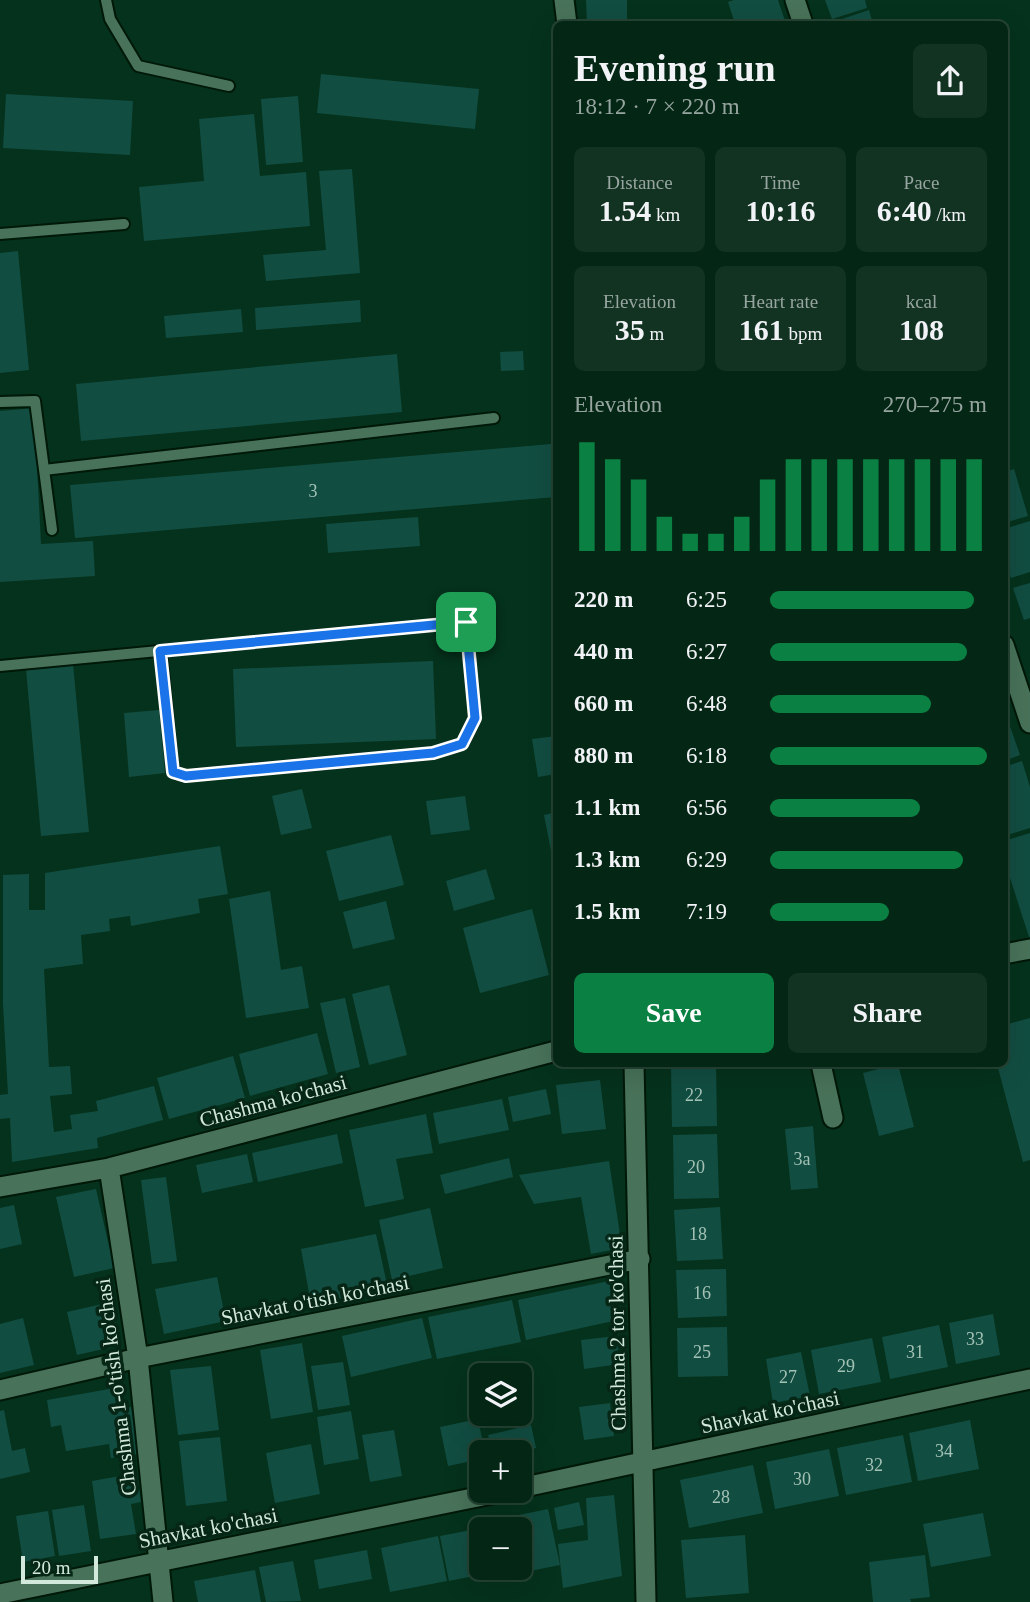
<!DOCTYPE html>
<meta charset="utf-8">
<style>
body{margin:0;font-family:"Times New Roman",serif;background:#123222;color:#f1f3f6;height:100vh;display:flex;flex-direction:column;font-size:26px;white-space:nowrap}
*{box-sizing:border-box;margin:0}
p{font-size:23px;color:#97a5a0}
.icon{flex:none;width:38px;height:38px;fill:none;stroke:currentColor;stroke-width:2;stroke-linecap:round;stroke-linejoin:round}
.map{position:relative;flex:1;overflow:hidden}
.side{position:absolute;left:553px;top:21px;width:455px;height:1046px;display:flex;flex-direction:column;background:#042615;border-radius:10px;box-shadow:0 7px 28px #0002,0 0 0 2px #254334}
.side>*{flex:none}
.buttons{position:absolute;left:469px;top:1363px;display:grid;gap:14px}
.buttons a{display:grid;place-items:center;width:63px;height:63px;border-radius:10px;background:#042615;box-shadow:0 7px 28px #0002,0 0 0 2px #254334;font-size:35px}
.scale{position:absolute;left:21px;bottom:18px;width:77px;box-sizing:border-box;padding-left:7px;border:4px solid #d3e9db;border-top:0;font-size:19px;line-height:24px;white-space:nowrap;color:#d3e9db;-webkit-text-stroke:5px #062616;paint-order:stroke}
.pin{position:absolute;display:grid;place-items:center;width:60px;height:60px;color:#fff;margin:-30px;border-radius:14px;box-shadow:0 4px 10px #0006}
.round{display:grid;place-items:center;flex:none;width:74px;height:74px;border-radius:10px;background:#123222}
.overview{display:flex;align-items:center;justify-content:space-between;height:119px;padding:0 21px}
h1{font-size:38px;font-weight:800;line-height:52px}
.stats{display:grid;grid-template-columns:repeat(3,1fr);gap:10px;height:119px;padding:7px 21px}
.stats div{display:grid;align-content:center;border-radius:10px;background:#123222;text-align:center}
.stats b{font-size:30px;font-weight:800}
.stats small{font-size:19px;font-weight:400}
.stats p{font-size:19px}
.chart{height:196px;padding:14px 21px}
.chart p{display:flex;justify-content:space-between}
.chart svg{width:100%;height:126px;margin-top:7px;stroke:#0b8043;stroke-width:6}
.button{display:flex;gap:14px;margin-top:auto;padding:14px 21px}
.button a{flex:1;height:80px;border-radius:10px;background:#0b8043;color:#fff;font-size:28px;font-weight:800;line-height:80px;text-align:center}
.button a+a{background:#123222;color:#f1f3f6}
ul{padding:0 21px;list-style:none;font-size:23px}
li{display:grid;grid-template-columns:112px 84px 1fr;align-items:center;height:52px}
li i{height:18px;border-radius:9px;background:#0b8043}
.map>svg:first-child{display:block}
</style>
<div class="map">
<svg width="1030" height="1602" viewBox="0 0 1030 1602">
<rect width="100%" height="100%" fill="#05321c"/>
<path fill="#124d42" d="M586,0H627V24H587Z
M734,0H778L786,24H735L728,2Z
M825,0H865L867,8L832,19Z
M869,10L873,24H834L833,22Z
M321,74L479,89L475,129L317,113Z
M6,94L133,101L130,155L3,148Z
M298,96L303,162L266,165L261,99Z
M254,114L260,176L306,172L310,226L144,241L139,187L204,181L199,119Z
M352,169L360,273L266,281L263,255L326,250L319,171Z
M18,251L29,370L0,373V253Z
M360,300L361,322L256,330L255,308Z
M241,309L243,332L166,338L164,316Z
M523,351L524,370L501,371L500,352Z
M397,354L402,412L81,441L76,384Z
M34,408L41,544L93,541L95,576L0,582V411Z
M551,444L556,497L75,538L70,485Z
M1014,469L1028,516L1004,523V472Z
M418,517L420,546L328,553L326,524Z
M1030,521V572L1011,578L1004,558V529Z
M1030,583V618L1024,620L1013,588Z
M433,661L436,739L236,747L233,669Z
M73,664L89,832L41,836L26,669Z
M1004,709L1020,755L1004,761Z
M159,710L165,773L129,777L124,713Z
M556,736V774L538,777L532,739Z
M1022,761L1030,787V828L1004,836V767Z
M302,789L312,828L281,835L272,796Z
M465,796L470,830L431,835L426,801Z
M556,812V871H555L544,815Z
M1030,833V937H1029L1004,859V841Z
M391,835L404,885L339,901L326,851Z
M220,846L228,894L198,899L200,913L131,926L130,916L109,919L110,931L81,935L83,964L44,969L49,1067L70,1066L72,1094L50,1096L54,1132L72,1129L70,1115L98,1111L96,1101L154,1086L163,1120L97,1138L98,1148L12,1162L10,1118L0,1119V1095L8,1094L3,1004V875L29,874V910H45V873Z
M486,869L495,899L454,911L446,881Z
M270,891L281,970L302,966L309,1008L246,1018L229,899Z
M386,901L395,939L353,949L343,912Z
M532,909L549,975L480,993L463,928Z
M389,985L407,1055L369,1065L352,994Z
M345,998L360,1067L336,1073L320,1003Z
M1030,1018V1160L1023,1162L997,1064H1004V1025Z
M317,1033L328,1074L250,1096L239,1054Z
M233,1056L245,1098L169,1119L157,1078Z
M671,1064H716L717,1126L672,1127Z
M898,1064L914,1127L879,1136L863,1073Z
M600,1080L606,1129L562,1134L556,1085Z
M546,1089L551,1114L513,1122L508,1097Z
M502,1099L509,1130L439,1144L433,1113Z
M426,1114L433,1153L396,1159L404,1199L365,1207L349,1130Z
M813,1126L818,1188L791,1190L785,1129Z
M337,1134L343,1163L258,1182L252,1153Z
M717,1134L719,1198L674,1199L673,1135Z
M247,1154L253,1182L202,1193L196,1165Z
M509,1158L513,1177L445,1194L440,1175Z
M609,1161L622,1248L591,1254L581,1197L534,1204L519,1175Z
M166,1177L177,1261L152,1264L141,1180Z
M96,1189L114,1268L74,1277L56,1197Z
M14,1205L22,1244L0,1249V1208Z
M720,1207L723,1259L677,1261L674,1210Z
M430,1208L443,1268L392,1280L379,1220Z
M376,1234L388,1289L311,1304L301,1249Z
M726,1269L727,1316L678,1318L676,1270Z
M217,1277L226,1321L164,1334L155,1289Z
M609,1281L618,1320L526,1340L518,1300Z
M512,1300L521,1342L437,1359L428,1317Z
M111,1302L121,1345L77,1355L67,1312Z
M993,1314L1000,1355L956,1364L949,1323Z
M23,1318L34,1365L0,1373V1324Z
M422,1318L432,1358L351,1377L342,1336Z
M939,1325L948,1367L890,1379L882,1337Z
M727,1327L728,1376L678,1377L677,1328Z
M616,1336L620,1364L584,1369L581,1340Z
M872,1338L881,1382L819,1394L811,1350Z
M302,1343L313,1412L271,1419L260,1350Z
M801,1352L810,1396L773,1403L766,1359Z
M343,1362L350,1405L318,1410L311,1366Z
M211,1366L219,1430L178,1435L170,1370Z
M115,1388L118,1409L131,1407L138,1454L111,1458L109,1444L66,1451L61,1425L51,1427L47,1400Z
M610,1403L614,1436L584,1440L579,1407Z
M4,1410L12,1451L25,1448L30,1472L0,1479V1411Z
M351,1411L359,1459L324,1465L317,1417Z
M478,1419L485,1452H481V1459L448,1466L440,1427Z
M970,1420L979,1469L918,1481L909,1433Z
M531,1425L536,1448L518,1452H492L488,1435Z
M394,1430L402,1476L370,1482L362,1435Z
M903,1435L912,1482L846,1495L837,1448Z
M220,1437L227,1501L186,1506L179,1441Z
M311,1444L320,1494L275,1503L266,1453Z
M829,1449L839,1496L775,1509L766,1462Z
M753,1465L763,1513L689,1528L680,1480Z
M137,1473L141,1502L131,1504L136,1534L100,1539L92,1481Z
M614,1495L622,1576L563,1588L558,1544L588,1540L586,1498Z
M579,1502L584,1525L558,1530L554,1508Z
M84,1505L91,1551L59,1556L52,1510Z
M548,1509L560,1565L530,1571L519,1515Z
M48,1511L55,1556L23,1562L16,1516Z
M983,1513L991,1556L931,1567L923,1524Z
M497,1525L498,1530H481V1568L508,1569L449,1581L440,1536Z
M745,1535L749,1593L686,1598L681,1540Z
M438,1536L447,1581L390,1592L381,1548Z
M367,1550L372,1579L319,1589L314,1560Z
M925,1555L930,1597L910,1599L911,1602H873L869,1562Z
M293,1561L301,1601L266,1602L259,1567Z
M255,1570L261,1602H198L194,1581Z"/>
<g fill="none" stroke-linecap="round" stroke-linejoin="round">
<defs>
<path id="service" d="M106,0L110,19L138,66L229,86
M0,234L124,224
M0,402L35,401L52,530
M44,470L494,418
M0,666L466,622L475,718L462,744L433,753L185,776L173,772L161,651"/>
<path id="minor" d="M564,0L567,24
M795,0L803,24
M1004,645L1030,723
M1004,954L1030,949
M634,1064L646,1602
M821,1064L833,1118
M109,1168L138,1358L163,1602
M0,1187L109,1168L556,1051
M0,1390L138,1358L640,1259
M520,1488L1030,1379
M0,1594L507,1491"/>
</defs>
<use href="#service" stroke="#001808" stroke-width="14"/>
<use href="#minor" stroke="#001808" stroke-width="23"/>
<use href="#service" stroke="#487259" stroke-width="10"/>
<use href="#minor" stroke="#487259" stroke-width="19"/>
</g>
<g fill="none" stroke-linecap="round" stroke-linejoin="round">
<defs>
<path id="route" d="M466,622L475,718L462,744L433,753L186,776L173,772L160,651Z"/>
</defs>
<use href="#route" stroke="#fff" stroke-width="14"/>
<use href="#route" stroke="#1a73e8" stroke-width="9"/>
</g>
<g text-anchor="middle" stroke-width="7" stroke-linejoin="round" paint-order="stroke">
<g font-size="18" fill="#a3c2b5">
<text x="313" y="497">3</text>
<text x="694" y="1101">22</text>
<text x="802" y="1165">3a</text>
<text x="696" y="1173">20</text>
<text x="698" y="1240">18</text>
<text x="702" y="1299">16</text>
<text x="975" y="1345">33</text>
<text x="702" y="1358">25</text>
<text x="915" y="1358">31</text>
<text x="846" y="1372">29</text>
<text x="788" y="1383">27</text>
<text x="944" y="1457">34</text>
<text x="874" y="1471">32</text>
<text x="802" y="1485">30</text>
<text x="721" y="1503">28</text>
</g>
<g font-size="21" fill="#d3e9db" stroke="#062616">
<text transform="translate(273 1101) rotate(-15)" y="7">Chashma ko'chasi</text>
<text transform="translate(315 1300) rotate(-11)" y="7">Shavkat o'tish ko'chasi</text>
<text transform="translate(617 1333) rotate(-91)" y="7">Chashma 2 tor ko'chasi</text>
<text transform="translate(116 1387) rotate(-97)" y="7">Chashma 1-o'tish ko'chasi</text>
<text transform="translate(770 1412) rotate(-12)" y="7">Shavkat ko'chasi</text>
<text transform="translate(208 1528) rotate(-11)" y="7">Shavkat ko'chasi</text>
</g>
</g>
</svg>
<div class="buttons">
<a><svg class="icon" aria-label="layers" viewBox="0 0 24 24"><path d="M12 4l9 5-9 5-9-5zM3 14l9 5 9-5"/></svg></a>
<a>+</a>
<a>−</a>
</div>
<div class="scale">20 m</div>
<div class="pin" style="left:466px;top:622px;background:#1e9e55"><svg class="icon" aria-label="arrive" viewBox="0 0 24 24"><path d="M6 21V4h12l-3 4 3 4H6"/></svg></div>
<section class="side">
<div class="overview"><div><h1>Evening run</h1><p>18:12 · 7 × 220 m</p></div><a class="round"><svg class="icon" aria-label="share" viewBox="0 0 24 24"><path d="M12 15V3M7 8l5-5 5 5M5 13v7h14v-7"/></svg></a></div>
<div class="stats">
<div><p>Distance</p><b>1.54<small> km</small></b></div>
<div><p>Time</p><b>10:16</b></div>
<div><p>Pace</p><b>6:40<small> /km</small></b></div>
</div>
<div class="stats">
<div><p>Elevation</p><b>35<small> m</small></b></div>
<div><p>Heart rate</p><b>161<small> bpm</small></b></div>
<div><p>kcal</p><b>108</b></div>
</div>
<div class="chart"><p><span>Elevation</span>270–275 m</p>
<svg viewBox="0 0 160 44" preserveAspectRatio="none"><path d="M5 44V6M15 44V12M25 44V19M35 44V32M45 44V38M55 44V38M65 44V32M75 44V19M85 44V12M95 44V12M105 44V12M115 44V12M125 44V12M135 44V12M145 44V12M155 44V12"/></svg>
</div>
<ul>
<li><b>220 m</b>6:25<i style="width:94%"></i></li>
<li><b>440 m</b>6:27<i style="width:91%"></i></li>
<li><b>660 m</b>6:48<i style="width:74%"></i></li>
<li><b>880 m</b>6:18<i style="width:100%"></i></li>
<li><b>1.1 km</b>6:56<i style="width:69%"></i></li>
<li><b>1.3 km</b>6:29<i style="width:89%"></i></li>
<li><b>1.5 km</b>7:19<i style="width:55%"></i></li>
</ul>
<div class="button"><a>Save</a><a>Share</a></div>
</section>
</div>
